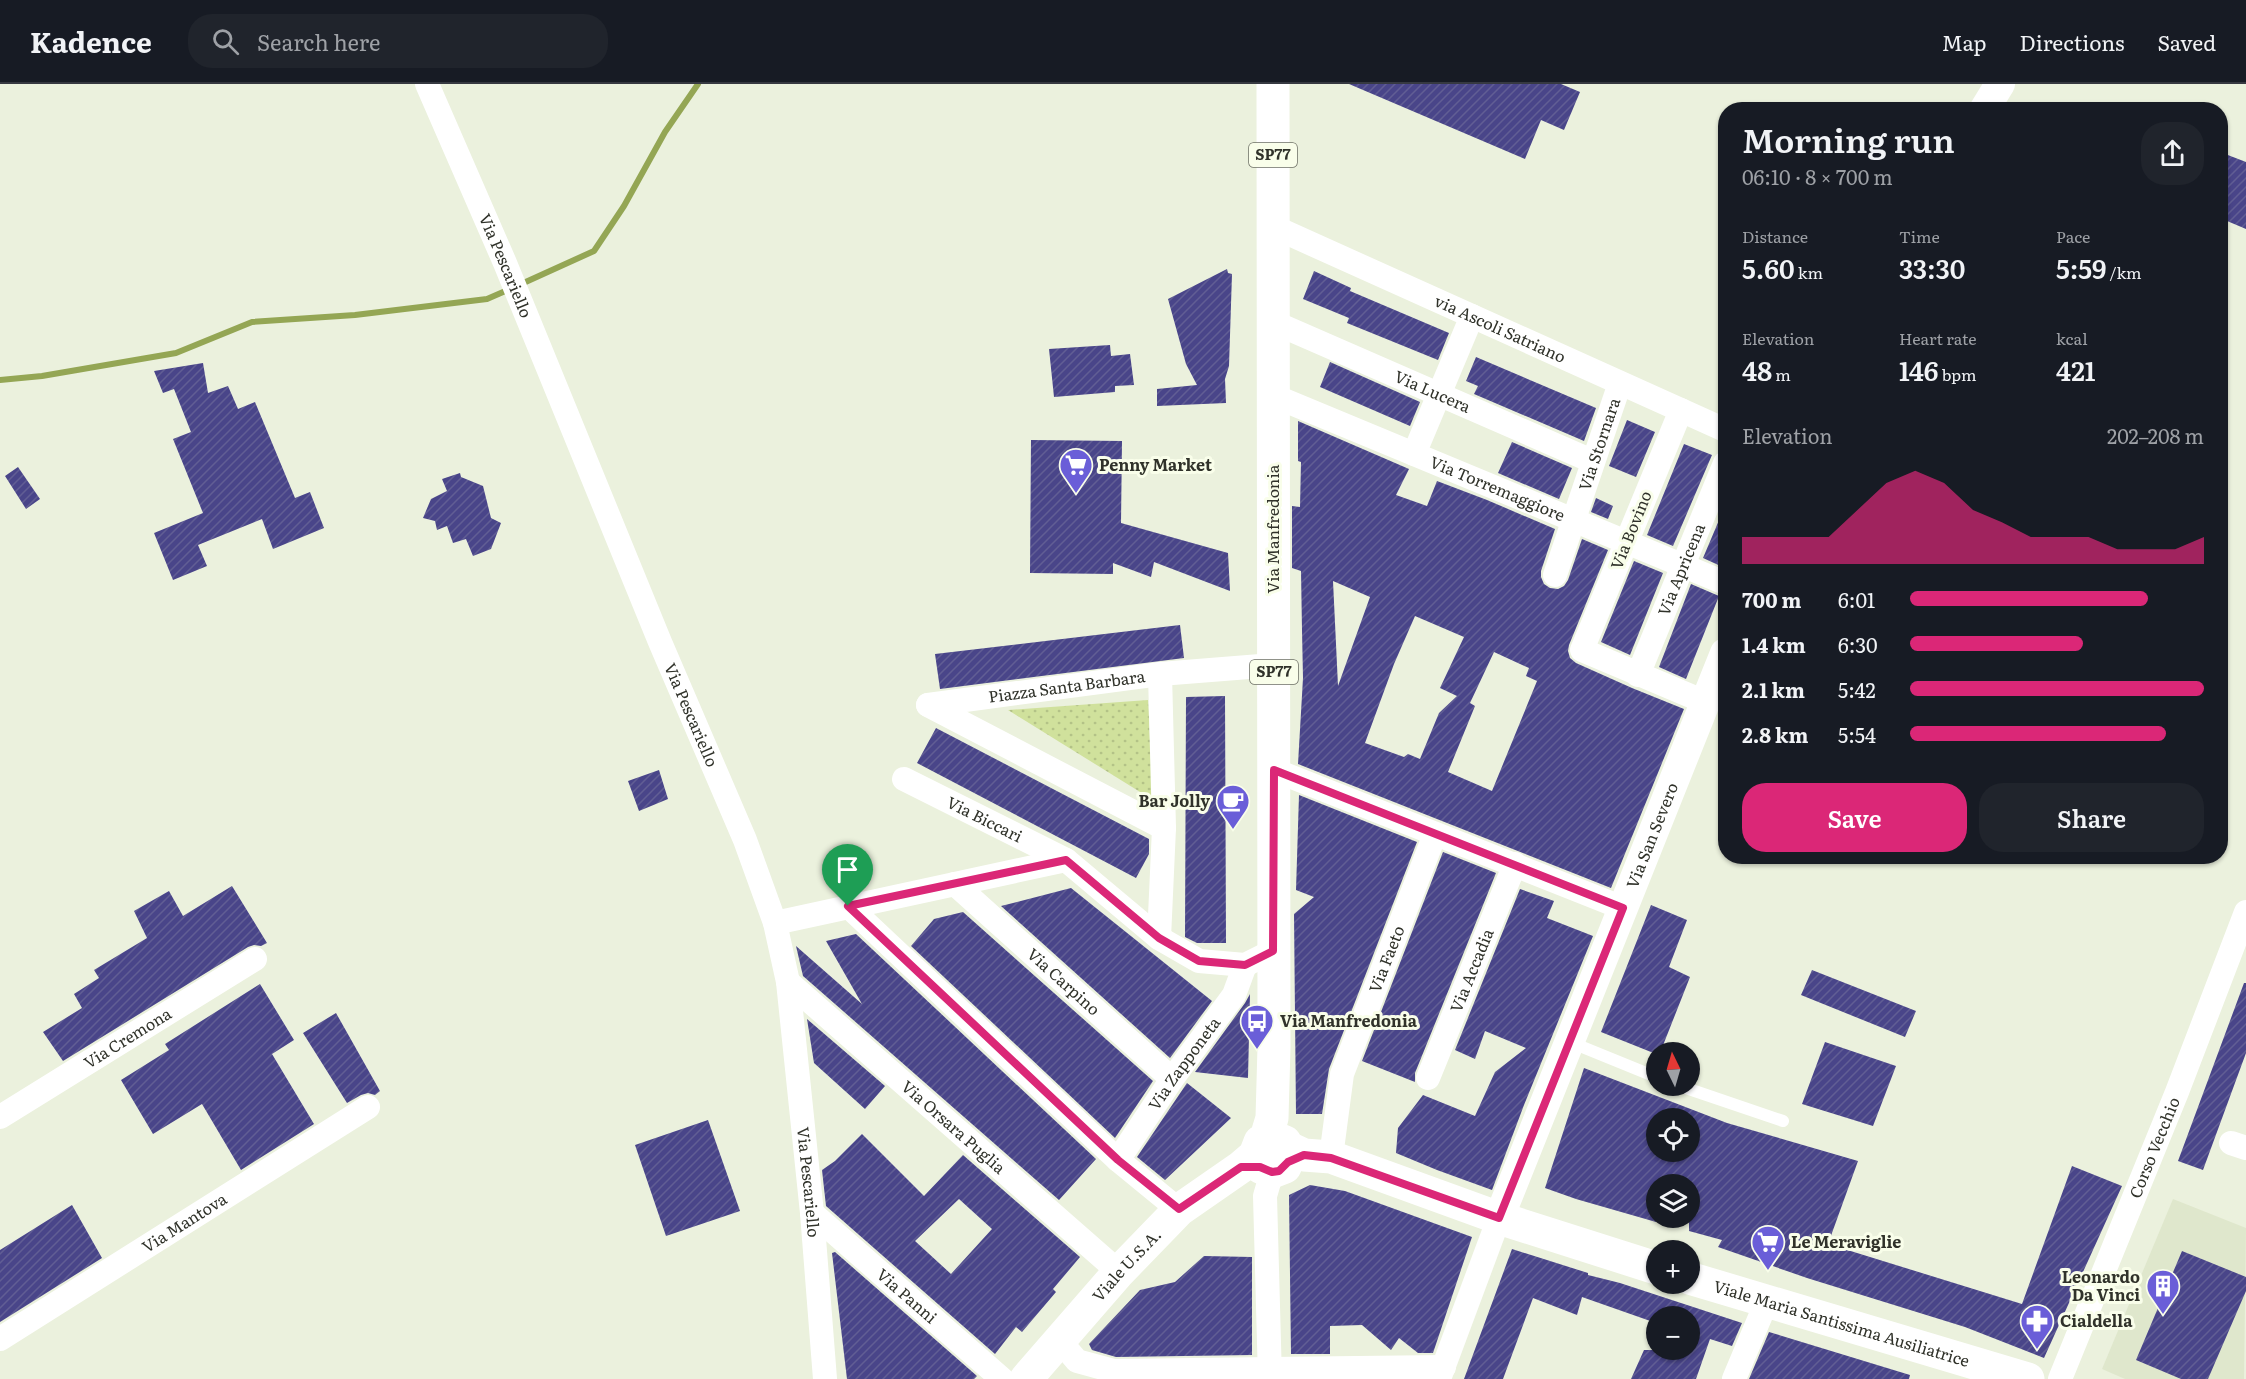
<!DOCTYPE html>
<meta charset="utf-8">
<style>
body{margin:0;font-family:Literata,serif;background:#20242c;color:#f1f3f6;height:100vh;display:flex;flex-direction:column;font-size:22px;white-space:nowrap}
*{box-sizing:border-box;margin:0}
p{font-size:20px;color:#9ea1a6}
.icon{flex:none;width:33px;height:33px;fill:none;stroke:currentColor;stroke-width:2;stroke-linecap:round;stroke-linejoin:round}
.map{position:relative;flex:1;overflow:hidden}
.sheet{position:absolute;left:1718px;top:18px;width:510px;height:762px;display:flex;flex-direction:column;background:#171b24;border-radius:24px;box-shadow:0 2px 4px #0004}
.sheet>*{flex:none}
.needle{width:39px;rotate:355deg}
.buttons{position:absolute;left:1646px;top:958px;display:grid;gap:12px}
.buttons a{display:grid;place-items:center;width:54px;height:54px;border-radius:50%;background:#171b24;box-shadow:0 2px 4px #0004;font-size:30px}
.pin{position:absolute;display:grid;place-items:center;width:51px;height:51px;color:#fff;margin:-62px -26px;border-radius:50% 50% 50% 0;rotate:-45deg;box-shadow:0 0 6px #0007}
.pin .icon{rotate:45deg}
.round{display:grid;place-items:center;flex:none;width:63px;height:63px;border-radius:24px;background:#20242c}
.summary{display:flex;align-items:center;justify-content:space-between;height:102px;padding:0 24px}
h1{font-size:33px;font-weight:600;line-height:45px}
.metrics{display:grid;grid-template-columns:repeat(3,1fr);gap:9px;height:102px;padding:6px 24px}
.metrics div{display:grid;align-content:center}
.metrics b{font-size:26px;font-weight:600}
.metrics small{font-size:16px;font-weight:400}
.metrics p{font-size:16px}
.chart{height:168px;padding:12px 24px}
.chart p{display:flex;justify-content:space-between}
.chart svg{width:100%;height:108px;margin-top:6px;fill:#db2777;opacity:.7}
.cta{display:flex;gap:12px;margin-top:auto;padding:12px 24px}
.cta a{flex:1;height:69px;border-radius:24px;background:#db2777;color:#fff;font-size:24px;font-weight:600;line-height:69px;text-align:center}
.cta a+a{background:#20242c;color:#f1f3f6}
ul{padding:0 24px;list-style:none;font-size:20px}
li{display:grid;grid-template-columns:96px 72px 1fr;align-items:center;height:45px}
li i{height:15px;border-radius:8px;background:#db2777}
header{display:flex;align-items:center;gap:36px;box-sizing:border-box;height:84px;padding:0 30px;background:#171b24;border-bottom:2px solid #363941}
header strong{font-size:28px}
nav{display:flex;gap:33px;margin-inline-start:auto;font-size:21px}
.search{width:420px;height:54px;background:#20242c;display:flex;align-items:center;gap:15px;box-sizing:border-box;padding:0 21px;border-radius:24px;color:#9ea1a6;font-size:22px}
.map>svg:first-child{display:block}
</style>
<header>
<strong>Kadence</strong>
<div class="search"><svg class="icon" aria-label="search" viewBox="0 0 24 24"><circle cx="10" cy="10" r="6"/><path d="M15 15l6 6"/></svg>Search here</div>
<nav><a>Map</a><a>Directions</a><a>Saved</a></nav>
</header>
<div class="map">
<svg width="2246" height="1295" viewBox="0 0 2246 1295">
<defs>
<pattern id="garden-dots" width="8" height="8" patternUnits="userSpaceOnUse" patternTransform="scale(1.5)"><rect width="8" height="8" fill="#d0e19c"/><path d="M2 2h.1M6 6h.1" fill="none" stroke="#b3c287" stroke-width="1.8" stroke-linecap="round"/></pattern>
<pattern id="building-hatch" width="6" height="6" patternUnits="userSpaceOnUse" patternTransform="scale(1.5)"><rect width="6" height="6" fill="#494589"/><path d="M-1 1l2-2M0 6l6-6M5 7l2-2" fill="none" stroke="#615e94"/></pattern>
</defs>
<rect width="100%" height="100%" fill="#ebf1dd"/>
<path fill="#dfe7cc" d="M2173,1115L2246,1144L2244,1295H2125L2102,1285Z"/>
<path fill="url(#garden-dots)" d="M1148,616L1153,716L1008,626Z"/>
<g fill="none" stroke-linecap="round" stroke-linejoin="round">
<path stroke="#94a654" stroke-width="6" d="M519,201L594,167L624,122L665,48L698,0
M0,296L42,292L176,269L252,238L355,231L487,215L510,205"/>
</g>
<path fill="url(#building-hatch)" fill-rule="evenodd" d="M1349,0H1561L1580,8L1564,46L1541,36L1525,75Z
M2220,68L2246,78V145L2220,134Z
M1227,185L1228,189L1232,190L1229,282L1225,295L1226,319L1157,322V305L1197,301L1186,280L1168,215Z
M1314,187L1351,204L1350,207L1449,249L1438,276L1347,239L1349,234L1303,215Z
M1110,261L1111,272L1130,270L1134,301L1115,302V308L1054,313L1049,265Z
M1476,273L1596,324L1584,357L1474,310L1478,302L1466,297Z
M1330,278L1420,318L1410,342L1320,303Z
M203,279L208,309L228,302L238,325L255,318L295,414L310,408L324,444L273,465L262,435L198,461L207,482L173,496L154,449L203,429L173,355L191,348L174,305L163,309L154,287Z
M1627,336L1655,348L1636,393L1609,382Z
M1298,337L1409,385L1396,411L1427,422L1437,397L1487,416L1555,445L1541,487V493L1544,500L1550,504L1558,505L1564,502L1568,496L1582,455L1608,466L1569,561L1568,567L1570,574L1576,579L1632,604L1684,625L1611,804L1298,680L1303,594L1302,546L1301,487L1292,484V422L1300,423L1301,378L1298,377ZM1333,497L1370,513L1338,602ZM1415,532L1464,553L1440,604L1457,612L1439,629L1420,675L1408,670L1404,673L1365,659L1394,580ZM1494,568L1529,584L1526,592L1537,597L1492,707L1448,688L1475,622L1470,619Z
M1031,356L1122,357L1121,439L1228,469L1230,507L1154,478L1151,493L1113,479V490L1030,489Z
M1512,358L1572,384L1559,415L1498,389Z
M1684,360L1712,371L1673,462L1647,451Z
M18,383L40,415L26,425L5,392Z
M460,389L461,393L483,402L491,434L501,439L491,465L473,472L466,455L453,459L447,442L437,446L435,437L423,434L431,415L447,407L442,395Z
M1596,414L1613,422L1608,435L1591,428Z
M1725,422V484L1703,474Z
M1634,477L1663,489L1630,571L1601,558Z
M1691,500L1719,512L1686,595L1659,583Z
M1180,541L1184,574L940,605L935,570Z
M1225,612L1226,859H1197L1185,853L1186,613Z
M936,644L1149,755V770L1136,794L917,679Z
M659,686L668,715L639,727L628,697Z
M1299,711L1417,758L1329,985L1322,1030H1296L1294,830L1314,813L1296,806Z
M1443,768L1496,789L1415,989V998L1362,977Z
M232,802L267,859L261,862L254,861L248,863L63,977L43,948L82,924L74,910L99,894L94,886L147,854L134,827L169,807L183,832Z
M1071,804L1212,917L1170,974L1001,822Z
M1520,805L1554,817L1547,834L1593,852L1524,1021L1492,1106L1437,1086L1396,1069L1398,1044L1423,1011L1475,1032L1495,988L1526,964L1485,947L1475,975L1455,966Z
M1651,821L1687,836L1669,883L1690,893L1660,969L1656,970L1601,948Z
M963,828L1153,997L1115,1054L911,862L934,835Z
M856,850L1096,1075L1059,1116L803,892L796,862L862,920L826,857Z
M1812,886L1916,927L1905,953L1801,911Z
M2244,899H2246V969L2203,1086L2178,1077Z
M260,900L294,956L272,970L314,1040L241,1086L202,1020L153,1050L121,996L169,966L165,960Z
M1250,910L1248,994L1195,988L1245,919Z
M336,929L380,1007L375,1011L368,1009L361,1011L347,1019L303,949Z
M807,935L885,1002L865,1025L814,979Z
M1825,958L1896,982L1873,1042L1802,1020Z
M1584,984L1727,1039L1858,1077L1828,1160L2022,1220L2072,1082L2122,1102L2044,1274L1965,1243L1807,1194L1718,1163L1722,1156L1689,1147V1101H1656V1138L1576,1115L1545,1104ZM1656,1035H1689V1068H1656Z
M1187,999L1231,1034L1165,1096L1137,1073Z
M708,1036L740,1127L666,1152L635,1061Z
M862,1050L924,1112L963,1071L1080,1173L1053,1205L1056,1208L1022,1248L1016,1243L995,1270L826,1122L822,1086L835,1077ZM959,1115L992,1145L951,1190L915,1157Z
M1310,1101L1345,1107L1472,1153L1433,1269H1418L1399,1254L1391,1266L1362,1241L1330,1242V1270H1291L1289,1111Z
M72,1121L102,1174L0,1238V1166Z
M1512,1165L1588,1189V1191L1620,1199L1742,1239L1732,1262L1710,1255L1696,1295H1631L1644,1266H1689V1233H1656V1239L1582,1213L1577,1231L1533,1214L1503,1295H1464Z
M2182,1167L2246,1193V1207L2208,1295H2181L2136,1276Z
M835,1168L977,1292L974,1295H847L832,1169Z
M1204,1172L1252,1173V1271L1116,1273L1092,1266L1089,1260L1140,1206L1175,1198Z
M1769,1248L1910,1291L1909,1295H1749Z"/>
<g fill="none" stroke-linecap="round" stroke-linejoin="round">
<path stroke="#fff" stroke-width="12" d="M1570,958L1656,993
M1680,1002L1783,1037"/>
<g stroke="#fff" stroke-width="24">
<path id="s1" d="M427,0L505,179L660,558L745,756L775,839L788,898L812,1129L825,1295"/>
<path id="s2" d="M1274,143L1725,346"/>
<path id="s3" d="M1273,238L1592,377"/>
<path id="s4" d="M1272,311L1725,499"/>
<path d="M1681,326L1582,566L1705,618"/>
<path d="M1414,370L1472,232"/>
<path id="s5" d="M1555,491L1620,299"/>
<path d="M1160,590L1274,581"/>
<path id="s6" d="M1638,591L1725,379"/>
<path id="s7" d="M928,621L1160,590L1164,744L1159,854"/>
<path d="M928,621L1164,744"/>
<path d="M1274,686L1623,824"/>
<path id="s8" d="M904,695L1066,776L1159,854L1199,877L1245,881L1273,867"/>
<path id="s9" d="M955,800L1172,995"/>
<path d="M848,822L1118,1076L1179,1126"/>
<path d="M775,839L1066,776"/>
<path id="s10" d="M788,898L1119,1188"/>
<path id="s11" d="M1428,994L1515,780"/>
<path id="s12" d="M0,1033L255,875"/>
<path d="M2231,1059L2246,1064"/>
<path id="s13" d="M1331,1073L1342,990L1435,750"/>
<path id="s14" d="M1118,1076L1172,995L1234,911L1245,881"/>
<path id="s15" d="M812,1129L1002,1295"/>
<path id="s16" d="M0,1255L368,1023"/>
<path d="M1060,1257L1077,1277L1114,1287L1444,1283"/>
<path d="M1270,1295L1265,1112L1272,1088"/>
<path d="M1439,1295L1499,1134"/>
<path d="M1734,1295L1766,1219"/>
<path id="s17" d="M2060,1295L2177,1008L2246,828"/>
</g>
<g stroke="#fff" stroke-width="30">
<path d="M1984,26L2000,0"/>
<path id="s18" d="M1499,1134L1725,569"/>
</g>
<g stroke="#fff" stroke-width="33">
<path d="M1289,1064L1304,1071L1331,1073L1499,1134L1656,1184"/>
<path id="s19" d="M1689,1194L2028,1295"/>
</g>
<g stroke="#fff" stroke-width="33">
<path d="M1266,1054L1272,1034L1274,963L1273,0"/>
<path id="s20" d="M1026,1295L1119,1188L1179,1126L1241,1083L1255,1071L1260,1058L1273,1053L1285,1058L1290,1071L1285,1083L1272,1088L1260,1083L1255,1071"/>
</g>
</g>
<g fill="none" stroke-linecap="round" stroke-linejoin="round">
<defs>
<path id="route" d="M1274,686L1623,824L1499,1134L1331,1074L1304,1071L1288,1078L1279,1087L1272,1088L1260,1083H1241L1179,1125L1118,1076L848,822L1066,776L1159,854L1199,877L1245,881L1273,867Z"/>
</defs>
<use href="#route" stroke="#fff" stroke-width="12"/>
<use href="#route" stroke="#db2777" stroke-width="8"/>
</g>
<defs>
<symbol id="supermarket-pin" viewBox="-11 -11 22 30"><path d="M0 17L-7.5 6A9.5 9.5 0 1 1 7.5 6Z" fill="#6a5ed8" stroke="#f9feea"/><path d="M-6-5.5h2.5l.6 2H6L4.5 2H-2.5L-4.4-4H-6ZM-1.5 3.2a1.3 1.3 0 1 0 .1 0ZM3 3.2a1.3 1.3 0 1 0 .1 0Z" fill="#fff"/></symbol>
<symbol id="cafe-pin" viewBox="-11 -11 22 30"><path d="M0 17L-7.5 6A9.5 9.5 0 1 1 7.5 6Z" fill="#6a5ed8" stroke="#f9feea"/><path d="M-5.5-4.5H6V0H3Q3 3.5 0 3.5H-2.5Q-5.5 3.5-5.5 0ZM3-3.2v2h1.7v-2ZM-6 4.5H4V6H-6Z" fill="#fff"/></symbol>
<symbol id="bus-pin" viewBox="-11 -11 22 30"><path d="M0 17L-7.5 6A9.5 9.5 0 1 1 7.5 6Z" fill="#6a5ed8" stroke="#f9feea"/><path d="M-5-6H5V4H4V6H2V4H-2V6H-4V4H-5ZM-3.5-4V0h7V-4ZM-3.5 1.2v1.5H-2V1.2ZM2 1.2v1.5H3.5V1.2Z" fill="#fff"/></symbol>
<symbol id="building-pin" viewBox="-11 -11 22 30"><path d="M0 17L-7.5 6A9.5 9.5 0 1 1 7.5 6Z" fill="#6a5ed8" stroke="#f9feea"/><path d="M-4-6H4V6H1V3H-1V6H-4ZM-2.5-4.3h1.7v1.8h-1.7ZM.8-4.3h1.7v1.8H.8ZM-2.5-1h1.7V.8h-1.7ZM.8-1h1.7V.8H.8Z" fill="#fff"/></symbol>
<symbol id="pharmacy-pin" viewBox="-11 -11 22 30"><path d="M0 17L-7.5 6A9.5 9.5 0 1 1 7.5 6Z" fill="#6a5ed8" stroke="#f9feea"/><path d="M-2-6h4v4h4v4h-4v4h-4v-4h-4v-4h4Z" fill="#fff"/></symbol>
</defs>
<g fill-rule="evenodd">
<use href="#supermarket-pin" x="1057" y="362" width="38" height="52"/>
<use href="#cafe-pin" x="1214" y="698" width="38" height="52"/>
<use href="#bus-pin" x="1238" y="918" width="38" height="52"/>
<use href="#supermarket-pin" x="1749" y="1139" width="38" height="52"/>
<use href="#building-pin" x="2144" y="1183" width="38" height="52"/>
<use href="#pharmacy-pin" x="2018" y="1218" width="38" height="52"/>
</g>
<g text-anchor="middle" stroke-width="6" stroke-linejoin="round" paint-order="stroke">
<g fill="#f9feea" stroke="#6c6f64" stroke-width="1.5">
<rect x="1249" y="59" width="48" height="24" rx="4.5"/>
<rect x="1250" y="576" width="48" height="24" rx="4.5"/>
</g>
<g font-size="15" font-weight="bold" fill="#30322a">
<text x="1273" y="76">SP77</text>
<text x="1274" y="593">SP77</text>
</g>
<g font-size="16" fill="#30322a" stroke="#f9feea">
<text dy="6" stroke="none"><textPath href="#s1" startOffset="198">Via Pescariello</textPath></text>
<text dy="6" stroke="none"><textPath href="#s2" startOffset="248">via Ascoli Satriano</textPath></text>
<text dy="6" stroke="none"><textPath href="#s3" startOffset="174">Via Lucera</textPath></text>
<text dy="6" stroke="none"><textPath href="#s5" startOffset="138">Via Stornara</textPath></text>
<text dy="6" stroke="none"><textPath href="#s4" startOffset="244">Via Torremaggiore</textPath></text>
<text transform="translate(1273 445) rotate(-90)" y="6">Via Manfredonia</text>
<text transform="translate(1631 446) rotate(-68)" y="6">Via Bovino</text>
<text dy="6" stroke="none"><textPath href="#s6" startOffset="114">Via Apricena</textPath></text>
<text dy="6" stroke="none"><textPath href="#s7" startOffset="140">Piazza Santa Barbara</textPath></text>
<text dy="6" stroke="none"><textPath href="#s1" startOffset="684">Via Pescariello</textPath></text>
<text dy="6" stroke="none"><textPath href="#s8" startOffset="90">Via Biccari</textPath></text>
<text dy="6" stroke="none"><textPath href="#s18" startOffset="412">Via San Severo</textPath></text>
<text dy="6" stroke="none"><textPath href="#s13" startOffset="207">Via Faeto</textPath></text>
<text dy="6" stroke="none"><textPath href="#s11" startOffset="116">Via Accadia</textPath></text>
<text dy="6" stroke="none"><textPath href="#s9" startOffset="146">Via Carpino</textPath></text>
<text dy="6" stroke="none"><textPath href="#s12" startOffset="150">Via Cremona</textPath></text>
<text dy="6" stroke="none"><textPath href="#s14" startOffset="117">Via Zapponeta</textPath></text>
<text dy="6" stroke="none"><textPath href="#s10" startOffset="220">Via Orsara Puglia</textPath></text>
<text dy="6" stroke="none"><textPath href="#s17" startOffset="250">Corso Vecchio</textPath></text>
<text dy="6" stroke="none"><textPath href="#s1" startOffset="1170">Via Pescariello</textPath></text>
<text dy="6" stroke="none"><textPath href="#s16" startOffset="218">Via Mantova</textPath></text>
<text dy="6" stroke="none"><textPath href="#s20" startOffset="152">Viale U.S.A.</textPath></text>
<text dy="6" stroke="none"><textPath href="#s15" startOffset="126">Via Panni</textPath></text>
<text dy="6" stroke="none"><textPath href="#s19" startOffset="159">Viale Maria Santissima Ausiliatrice</textPath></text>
</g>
<g font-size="16" font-weight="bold" fill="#30322a" stroke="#f9feea" text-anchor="start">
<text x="1099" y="387">Penny Market</text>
<text x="1210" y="723" text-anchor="end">Bar Jolly</text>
<text x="1280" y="943">Via Manfredonia</text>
<text x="1791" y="1164">Le Meraviglie</text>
<text x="2140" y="1199" text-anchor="end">Leonardo<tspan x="2140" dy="18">Da Vinci</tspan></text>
<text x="2060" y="1243">Cialdella</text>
</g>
</g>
</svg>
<div class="buttons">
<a><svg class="needle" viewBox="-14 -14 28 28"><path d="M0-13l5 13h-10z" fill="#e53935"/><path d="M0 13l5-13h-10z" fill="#9ea1a6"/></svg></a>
<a><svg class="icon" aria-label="locate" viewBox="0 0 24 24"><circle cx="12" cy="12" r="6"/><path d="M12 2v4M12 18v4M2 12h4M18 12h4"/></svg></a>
<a><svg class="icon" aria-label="layers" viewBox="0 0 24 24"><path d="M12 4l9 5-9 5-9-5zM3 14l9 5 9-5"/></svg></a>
<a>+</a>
<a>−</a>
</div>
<div class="pin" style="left:848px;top:822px;background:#1e9e55"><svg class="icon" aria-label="arrive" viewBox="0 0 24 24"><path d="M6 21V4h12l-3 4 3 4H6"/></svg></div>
<section class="sheet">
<div class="summary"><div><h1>Morning run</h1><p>06:10 · 8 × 700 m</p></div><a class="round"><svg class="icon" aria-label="share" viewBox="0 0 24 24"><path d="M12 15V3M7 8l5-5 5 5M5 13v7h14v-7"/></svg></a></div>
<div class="metrics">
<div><p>Distance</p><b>5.60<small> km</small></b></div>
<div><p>Time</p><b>33:30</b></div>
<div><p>Pace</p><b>5:59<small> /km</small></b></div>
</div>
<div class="metrics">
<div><p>Elevation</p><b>48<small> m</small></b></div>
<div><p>Heart rate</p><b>146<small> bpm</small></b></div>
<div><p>kcal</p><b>421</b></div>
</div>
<div class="chart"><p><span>Elevation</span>202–208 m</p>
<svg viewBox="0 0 160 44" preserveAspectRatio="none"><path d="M0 44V33L10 33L20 33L30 33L40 22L50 11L60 6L70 11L80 22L90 27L100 33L110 33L120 33L130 38L140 38L150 38L160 33V44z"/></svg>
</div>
<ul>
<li><b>700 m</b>6:01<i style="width:81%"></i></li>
<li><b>1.4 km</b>6:30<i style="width:59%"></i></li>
<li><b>2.1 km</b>5:42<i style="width:100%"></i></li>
<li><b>2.8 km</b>5:54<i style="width:87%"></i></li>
</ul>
<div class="cta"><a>Save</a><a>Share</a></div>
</section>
</div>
